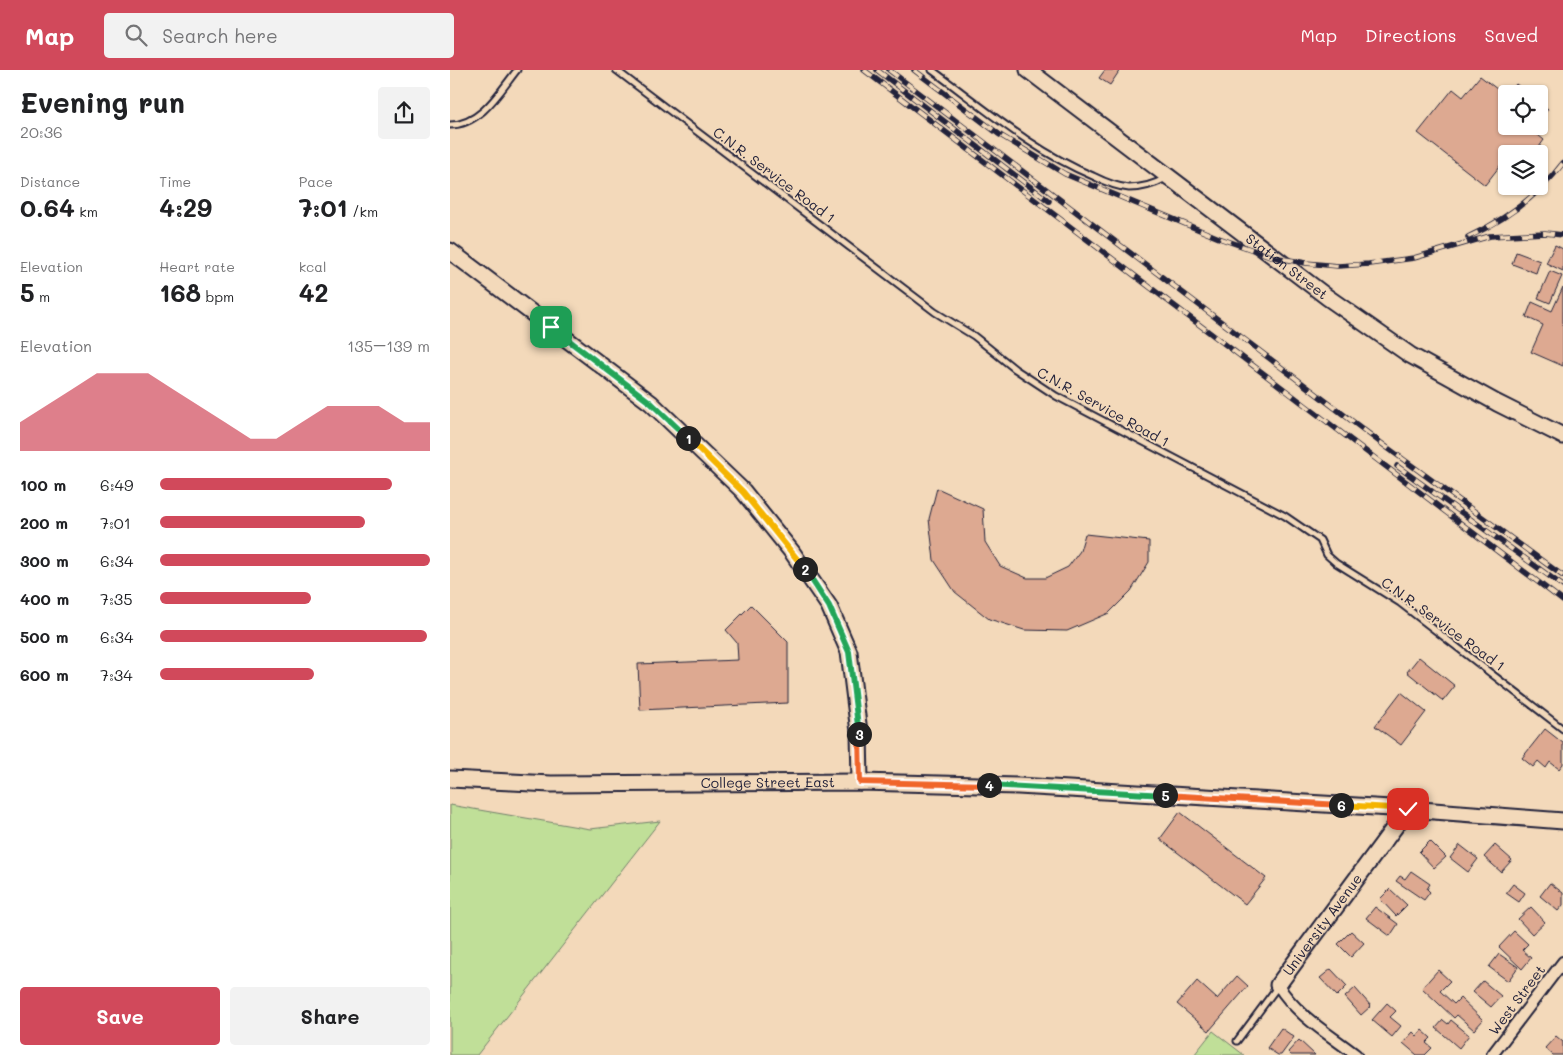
<!DOCTYPE html>
<meta charset="utf-8">
<style>
body{margin:0;font-family:Mali,sans-serif;background:#f2f2f2;color:#202124;height:100vh;display:flex;flex-direction:column;font-size:19px;white-space:nowrap}
*{box-sizing:border-box;margin:0}
p{font-size:16px;color:#757577}
.icon{flex:none;width:28px;height:28px;fill:none;stroke:currentColor;stroke-width:2;stroke-linecap:round;stroke-linejoin:round}
.map{position:relative;flex:1;overflow:hidden}
.sheet{display:flex;flex-direction:column;background:#fff;width:450px}
.sheet>*{flex:none}
.controls{position:absolute;left:1048px;top:15px;display:grid;gap:10px}
.controls a{display:grid;place-items:center;width:50px;height:50px;border-radius:5px;background:#fff;box-shadow:0 1px 4px #0004;font-size:25px}
.pin{position:absolute;display:grid;place-items:center;width:42px;height:42px;color:#fff;margin:-21px;border-radius:10px;box-shadow:0 2px 8px #0006}
.km{position:absolute;width:25px;height:25px;margin:-12px;border-radius:50%;background:#222;color:#fff;font-size:14px;line-height:25px;text-align:center}
.round{display:grid;place-items:center;flex:none;width:52px;height:52px;border-radius:5px;background:#f2f2f2}
.overview{display:flex;align-items:center;justify-content:space-between;height:85px;padding:0 20px}
h1{font-size:28px;font-weight:800;line-height:38px}
.figures{display:grid;grid-template-columns:repeat(3,1fr);gap:8px;height:85px;padding:5px 20px}
.figures div{display:grid;align-content:center}
.figures b{font-size:25px;font-weight:800}
.figures small{font-size:14px;font-weight:400}
.figures p{font-size:14px}
.chart{height:140px;padding:10px 20px}
.chart p{display:flex;justify-content:space-between}
.chart svg{width:100%;height:90px;margin-top:5px;fill:#d1495b;opacity:.7}
.action{display:flex;gap:10px;margin-top:auto;padding:10px 20px}
.action a{flex:1;height:58px;border-radius:5px;background:#d1495b;color:#fff;font-size:20px;font-weight:800;line-height:58px;text-align:center}
.action a+a{background:#f2f2f2;color:#202124}
ul{padding:0 20px;list-style:none;font-size:16px}
li{display:grid;grid-template-columns:80px 60px 1fr;align-items:center;height:38px}
li i{height:12px;border-radius:6px;background:#d1495b}
header{display:flex;align-items:center;gap:30px;box-sizing:border-box;height:70px;padding:0 25px;background:#d1495b;color:#fff}
header strong{font-size:24px}
nav{display:flex;gap:28px;margin-inline-start:auto;font-size:18px}
.search{width:350px;height:45px;background:#f2f2f2;display:flex;align-items:center;gap:12px;box-sizing:border-box;padding:0 18px;border-radius:5px;color:#757577;font-size:19px}
main{display:flex;flex:1;min-height:0}
.map>svg:first-child{display:block}
</style>
<header>
<strong>Map</strong>
<div class="search"><svg class="icon" aria-label="search" viewBox="0 0 24 24"><circle cx="10" cy="10" r="6"/><path d="M15 15l6 6"/></svg>Search here</div>
<nav><a>Map</a><a>Directions</a><a>Saved</a></nav>
</header>
<main>
<section class="sheet">
<div class="overview"><div><h1>Evening run</h1><p>20:36</p></div><a class="round"><svg class="icon" aria-label="share" viewBox="0 0 24 24"><path d="M12 15V3M7 8l5-5 5 5M5 13v7h14v-7"/></svg></a></div>
<div class="figures">
<div><p>Distance</p><b>0.64<small> km</small></b></div>
<div><p>Time</p><b>4:29</b></div>
<div><p>Pace</p><b>7:01<small> /km</small></b></div>
</div>
<div class="figures">
<div><p>Elevation</p><b>5<small> m</small></b></div>
<div><p>Heart rate</p><b>168<small> bpm</small></b></div>
<div><p>kcal</p><b>42</b></div>
</div>
<div class="chart"><p><span>Elevation</span>135–139 m</p>
<svg viewBox="0 0 160 44" preserveAspectRatio="none"><path d="M0 44V30L10 22L20 14L30 6L40 6L50 6L60 14L70 22L80 30L90 38L100 38L110 30L120 22L130 22L140 22L150 30L160 30V44z"/></svg>
</div>
<ul>
<li><b>100 m</b>6:49<i style="width:86%"></i></li>
<li><b>200 m</b>7:01<i style="width:76%"></i></li>
<li><b>300 m</b>6:34<i style="width:100%"></i></li>
<li><b>400 m</b>7:35<i style="width:56%"></i></li>
<li><b>500 m</b>6:34<i style="width:99%"></i></li>
<li><b>600 m</b>7:34<i style="width:57%"></i></li>
</ul>
<div class="action"><a>Save</a><a>Share</a></div>
</section>
<div class="map">
<svg width="1113" height="985" viewBox="0 0 1113 985">
<rect width="100%" height="100%" fill="#f3d9ba"/>
<filter id="ink" filterUnits="userSpaceOnUse"><feTurbulence type="fractalNoise" baseFrequency=".02" numOctaves="2"/><feDisplacementMap in="SourceGraphic" scale="10" xChannelSelector="R" yChannelSelector="G"/><feConvolveMatrix kernelMatrix="1 2 1 2 8 2 1 2 1" color-interpolation-filters="sRGB"/></filter>
<g filter="url(#ink)">
<path fill="#c0df98" stroke="#71806a" d="M0,735L140,759L210,751L27,985H0Z
M763,961L794,985H744Z"/>
<path fill="#dda991" stroke="#22223b" d="M655,0H670L660,15L649,8Z
M1030,6L1056,26V56H1085L1082,60L1094,70L1084,84H1068L1063,79L1056,84V88L1035,115L968,63L1003,19L1013,27Z
M1066,14L1079,24H1059Z
M1089,31L1098,39L1089,51Z
M1105,175L1113,179V201L1096,193Z
M1066,182L1090,191L1086,203L1062,194Z
M1100,201L1112,206L1100,233L1088,228Z
M1113,217V296L1081,282L1093,255L1076,247L1082,232L1102,241Z
M487,418L533,439L535,472L550,496L577,508H595L618,497L630,481L635,464L699,471V492L681,521L659,543L617,561L574,560L539,549L505,522L484,490L479,449Z
M301,535L338,572V633L190,640L188,594L288,590L287,573L276,560Z
M969,587L1005,616L993,631L957,602Z
M951,622L976,642L951,675L925,656Z
M1095,659L1113,673V694L1109,699L1100,692L1096,698L1088,691L1083,697L1072,688Z
M730,742L816,808L795,834L710,769Z
M980,771L996,787L984,798L969,782Z
M1010,775L1028,789L1018,802L1000,788Z
M1045,775L1062,790L1051,802L1034,787Z
M961,801L980,814L977,819L980,822L974,830L946,811L950,806L955,809Z
M1100,813L1113,823V835L1108,841L1090,826Z
M1063,814L1075,823L1069,832L1056,823Z
M940,819L957,835L946,846L930,829Z
M925,837L948,854L940,866L916,848Z
M1081,837L1095,852L1082,864L1068,849Z
M901,861L914,873L901,887L888,874Z
M1064,861L1078,874L1072,880L1081,888L1072,899L1049,877Z
M1049,884L1068,897L1058,911L1039,897Z
M881,899L897,916L887,926L870,908Z
M988,900L1000,911L990,921L1004,934L1010,928L1033,950L1024,960L1007,945L1004,948L972,918Z
M787,906L798,916L759,961L727,934L747,911L767,929Z
M1033,911L1051,926L1041,937L1023,922Z
M905,918L921,936L911,945L895,927Z
M937,933L946,941L940,947L951,956L942,967L922,950Z
M993,950L998,954L1001,950L1019,965L1009,978L986,958Z
M831,958L844,967L831,985H828L817,978Z
M972,960L981,968L976,973L982,978L975,985H967L953,973L963,962L967,966Z
M1106,966L1113,972V985H1103L1095,978Z
M849,970L865,985H841L838,982Z"/>
<g fill="none" stroke-linecap="round" stroke-linejoin="round">
<defs>
<path id="lane" d="M166,0L485,242L524,266L565,299L606,326L835,446L870,470L877,485L886,493L950,533L1113,659
M482,0C534,38 583,81 643,106C653,111 667,117 679,118C692,118 705,114 716,108
M0,55C31,55 50,21 67,0
M787,971L828,916"/>
<path id="street" d="M828,915C846,945 879,964 906,985
M1042,985L1113,892"/>
<g id="secondary">
<path id="s1" d="M578,0L877,227L960,285L1047,333L1113,366"/>
<path d="M0,181L201,333L293,421L342,482L379,536L399,582L409,662L410,712"/>
<path id="s2" d="M0,709L101,714L410,712L568,716L958,739L1113,751"/>
<path id="s3" d="M828,915L958,739"/>
</g>
</defs>
<use href="#lane" stroke="#22223b" stroke-width="9"/>
<use href="#street" stroke="#22223b" stroke-width="14"/>
<use href="#secondary" stroke="#22223b" stroke-width="19"/>
<use href="#lane" stroke="#f3d9ba" stroke-width="5"/>
<use href="#street" stroke="#f3d9ba" stroke-width="10"/>
<use href="#secondary" stroke="#f3d9ba" stroke-width="15"/>
<defs>
<path id="rail" d="M414,0L1113,531
M427,0L599,131
M439,0L935,376L1113,506
M464,0L550,65L615,104L769,168L823,187L856,193L888,196L919,194L964,188L1040,166L1095,163L1113,165
M1018,167C1055,150 1088,126 1113,93
M947,396L1113,516"/>
</defs>
<use href="#rail" stroke="#22223b" stroke-width="5.5"/>
<use href="#rail" stroke="#f3d9ba" stroke-width="4" stroke-dasharray="11" stroke-linecap="butt"/>
</g>
</g>
<g fill="none" stroke-linecap="round" stroke-linejoin="round" filter="url(#ink)">
<defs>
<path id="split-1" d="M101,257L201,333L238,368"/>
<path id="split-2" d="M238,368L293,422L355,499"/>
<path id="split-3" d="M355,499L379,536L399,582L409,664"/>
<path id="split-4" d="M409,664L410,712L539,715"/>
<path id="split-5" d="M539,715L715,725"/>
<path id="split-6" d="M715,725L891,735"/>
<path id="split-7" d="M891,735L958,739"/>
</defs>
<use href="#split-1" stroke="#fff" stroke-width="10"/>
<use href="#split-2" stroke="#fff" stroke-width="10"/>
<use href="#split-3" stroke="#fff" stroke-width="10"/>
<use href="#split-4" stroke="#fff" stroke-width="10"/>
<use href="#split-5" stroke="#fff" stroke-width="10"/>
<use href="#split-6" stroke="#fff" stroke-width="10"/>
<use href="#split-7" stroke="#fff" stroke-width="10"/>
<use href="#split-1" stroke="#22a559" stroke-width="6"/>
<use href="#split-2" stroke="#f5b400" stroke-width="6"/>
<use href="#split-3" stroke="#22a559" stroke-width="6"/>
<use href="#split-4" stroke="#f0652b" stroke-width="6"/>
<use href="#split-5" stroke="#22a559" stroke-width="6"/>
<use href="#split-6" stroke="#f0652b" stroke-width="6"/>
<use href="#split-7" stroke="#f5b400" stroke-width="6"/>
</g>
<g text-anchor="middle" stroke-width="4" stroke-linejoin="round" paint-order="stroke">
<g font-size="14" fill="#22223b" stroke="#f3d9ba">
<text transform="translate(324 105) rotate(37)" y="5">C.N.R. Service Road 1</text>
<text dy="5" stroke="none"><textPath href="#s1" startOffset="325">Station Street</textPath></text>
<text transform="translate(653 337) rotate(29)" y="5">C.N.R. Service Road 1</text>
<text transform="translate(993 554) rotate(36)" y="5">C.N.R. Service Road 1</text>
<text dy="5" stroke="none"><textPath href="#s2" startOffset="318">College Street East</textPath></text>
<text dy="5" stroke="none"><textPath href="#s3" startOffset="75">University Avenue</textPath></text>
<text transform="translate(1067 930) rotate(-53)" y="5">West Street</text>
</g>
</g>
</svg>
<div class="controls">
<a><svg class="icon" aria-label="locate" viewBox="0 0 24 24"><circle cx="12" cy="12" r="6"/><path d="M12 2v4M12 18v4M2 12h4M18 12h4"/></svg></a>
<a><svg class="icon" aria-label="layers" viewBox="0 0 24 24"><path d="M12 4l9 5-9 5-9-5zM3 14l9 5 9-5"/></svg></a>
</div>
<div class="pin" style="left:101px;top:257px;background:#1e9e55"><svg class="icon" aria-label="arrive" viewBox="0 0 24 24"><path d="M6 21V4h12l-3 4 3 4H6"/></svg></div>
<div class="pin" style="left:958px;top:739px;background:#d93025"><svg class="icon" aria-label="check" viewBox="0 0 24 24"><path d="M5 12l5 5 9-10"/></svg></div>
<b class="km" style="left:238px;top:368px">1</b>
<b class="km" style="left:355px;top:499px">2</b>
<b class="km" style="left:409px;top:664px">3</b>
<b class="km" style="left:539px;top:715px">4</b>
<b class="km" style="left:715px;top:725px">5</b>
<b class="km" style="left:891px;top:735px">6</b>
</div>
</main>
